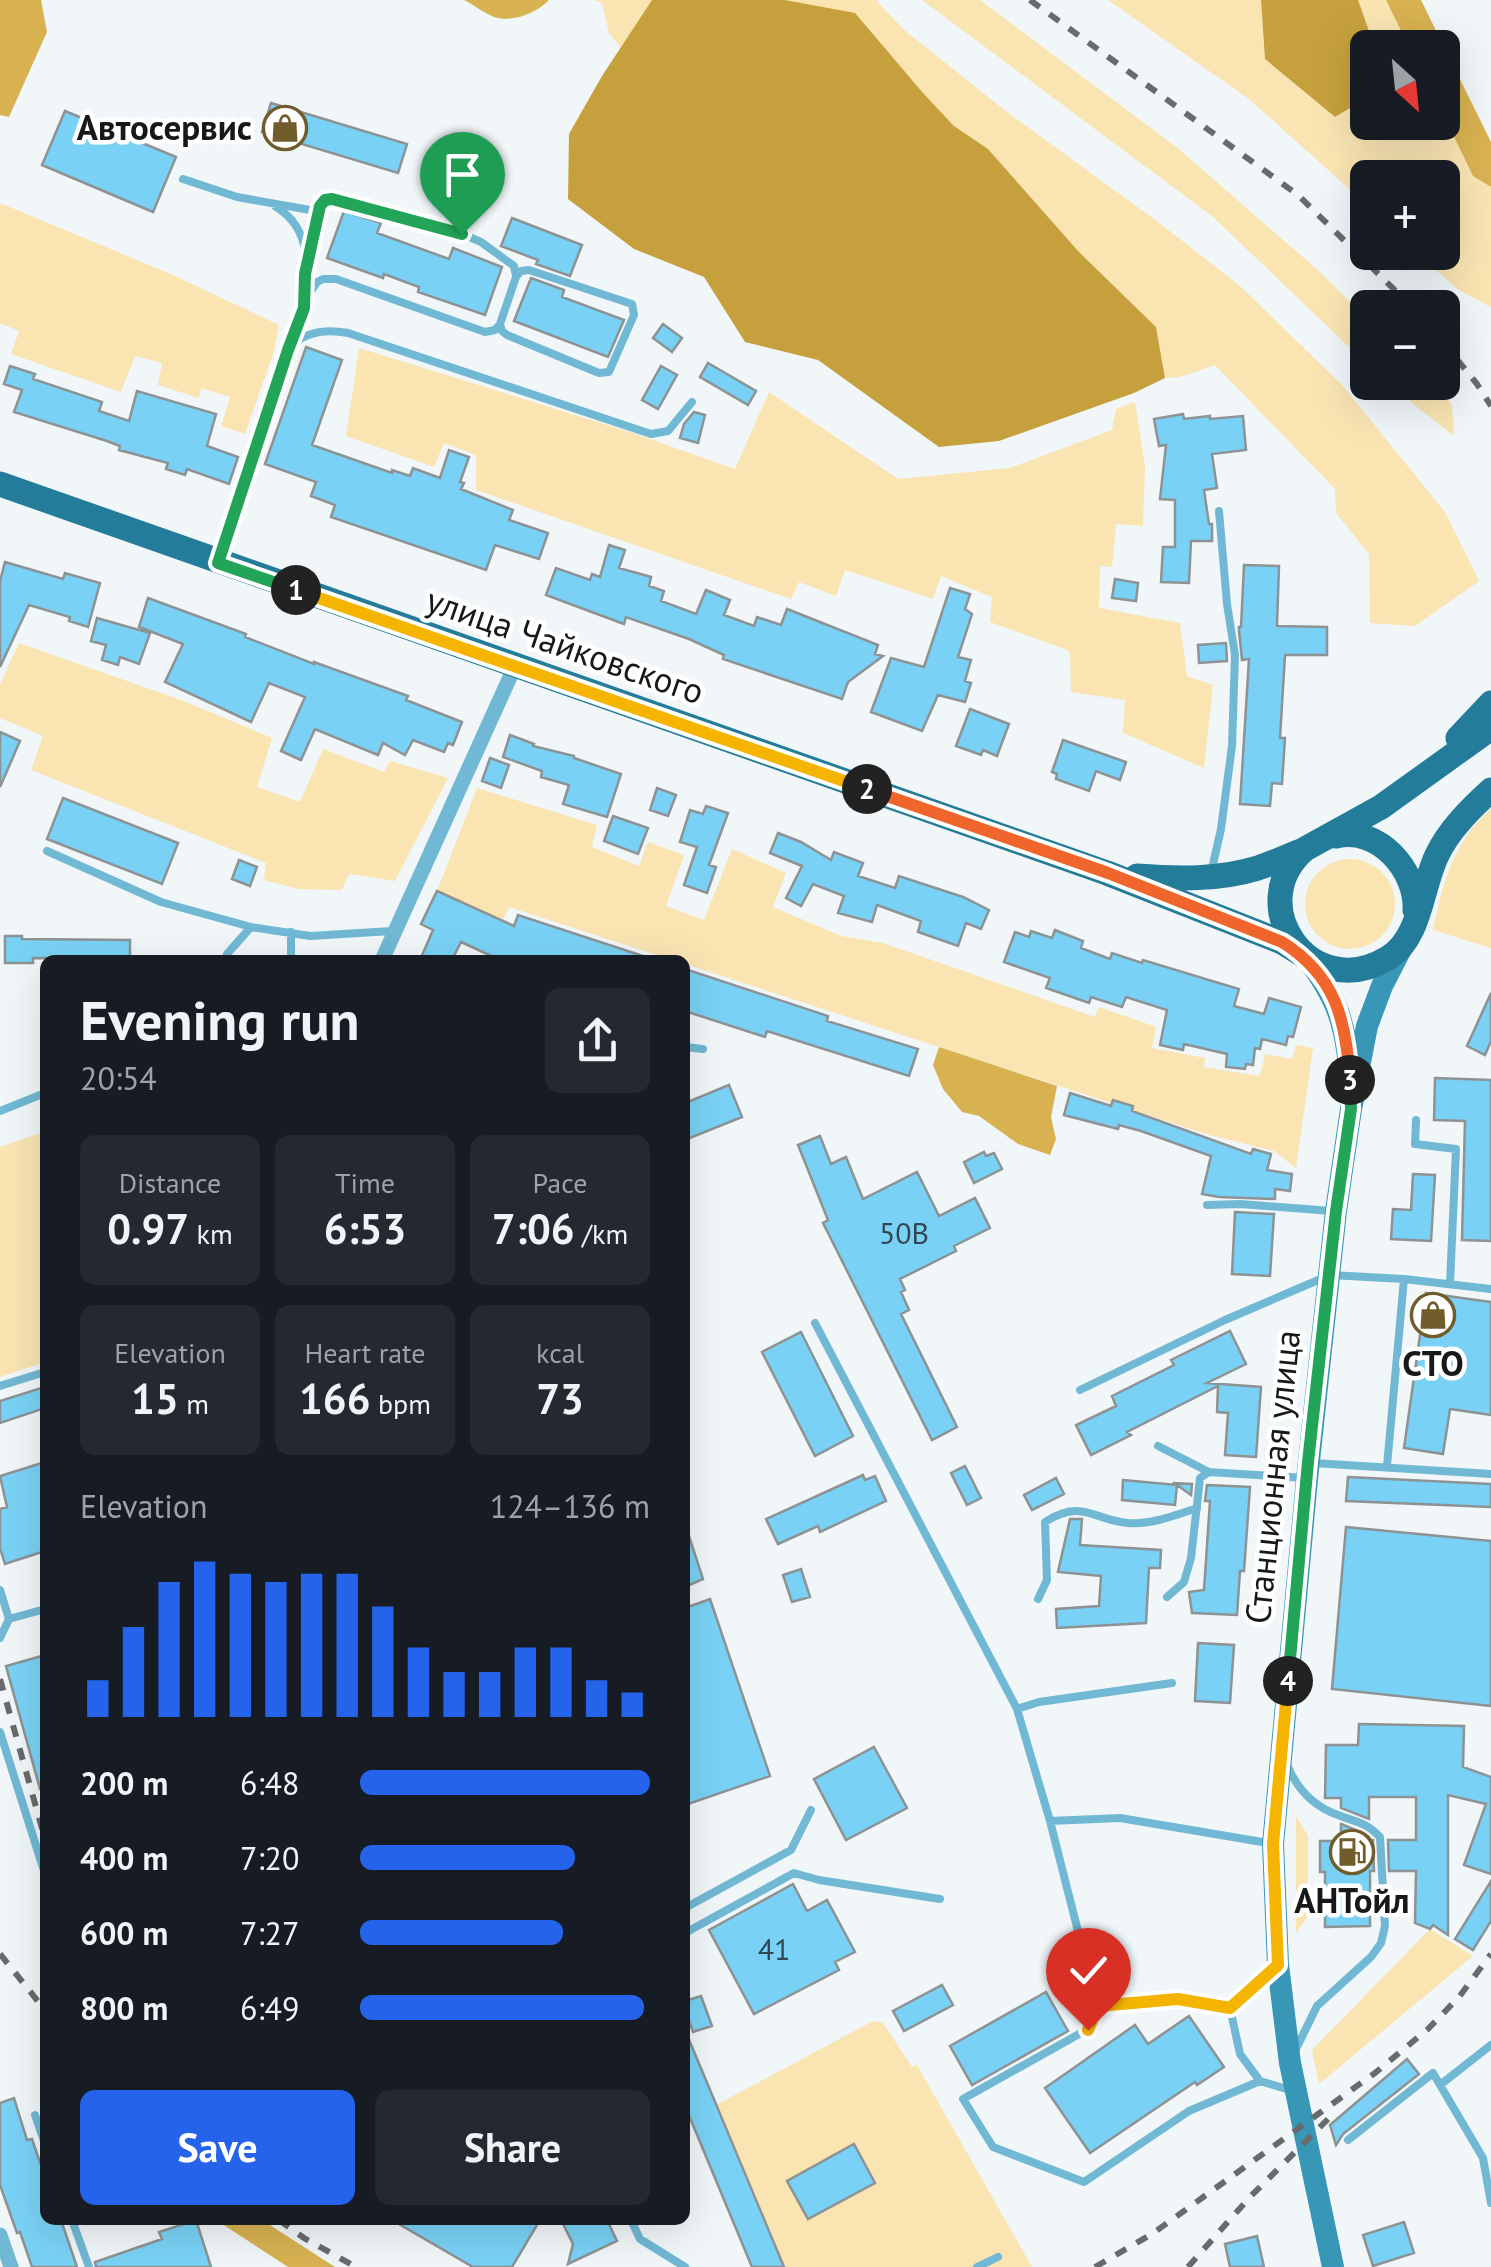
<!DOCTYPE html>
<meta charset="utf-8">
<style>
body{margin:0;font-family:"PT Sans",sans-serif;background:#242831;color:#f1f3f6;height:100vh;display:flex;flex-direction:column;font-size:38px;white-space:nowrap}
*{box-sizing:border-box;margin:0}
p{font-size:32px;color:#9ea1a6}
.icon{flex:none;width:55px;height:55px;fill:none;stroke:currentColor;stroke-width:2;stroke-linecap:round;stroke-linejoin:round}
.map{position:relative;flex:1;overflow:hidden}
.panel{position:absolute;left:40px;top:955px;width:650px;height:1270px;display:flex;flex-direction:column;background:#171b24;border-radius:15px;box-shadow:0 10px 40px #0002}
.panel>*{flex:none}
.needle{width:65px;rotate:153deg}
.fabs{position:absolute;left:1350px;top:30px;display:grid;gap:20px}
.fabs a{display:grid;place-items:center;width:110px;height:110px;border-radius:15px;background:#171b24;box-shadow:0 10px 40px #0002;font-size:50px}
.pin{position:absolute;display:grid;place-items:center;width:85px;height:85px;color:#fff;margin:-102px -42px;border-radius:50% 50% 50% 0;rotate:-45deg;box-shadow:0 0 10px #0007}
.pin .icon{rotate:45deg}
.km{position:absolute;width:50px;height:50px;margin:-25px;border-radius:50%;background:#222;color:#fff;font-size:28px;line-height:50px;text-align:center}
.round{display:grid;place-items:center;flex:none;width:105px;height:105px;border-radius:15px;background:#242831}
.summary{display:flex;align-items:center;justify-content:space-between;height:170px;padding:0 40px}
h1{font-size:55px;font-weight:700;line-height:75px}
.metrics{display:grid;grid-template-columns:repeat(3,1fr);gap:15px;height:170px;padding:10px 40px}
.metrics div{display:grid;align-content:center;border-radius:15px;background:#242831;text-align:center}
.metrics b{font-size:42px;font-weight:700}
.metrics small{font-size:28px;font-weight:400}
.metrics p{font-size:28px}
.chart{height:280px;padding:20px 40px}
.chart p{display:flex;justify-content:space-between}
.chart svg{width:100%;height:180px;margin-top:10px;stroke:#2563eb;stroke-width:6}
.primary-button{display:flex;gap:20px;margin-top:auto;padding:20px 40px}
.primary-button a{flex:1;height:115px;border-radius:15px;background:#2563eb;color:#fff;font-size:40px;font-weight:700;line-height:115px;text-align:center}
.primary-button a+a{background:#242831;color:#f1f3f6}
ul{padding:0 40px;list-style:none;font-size:32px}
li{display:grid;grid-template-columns:160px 120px 1fr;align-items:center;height:75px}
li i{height:25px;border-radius:12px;background:#2563eb}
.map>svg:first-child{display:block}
</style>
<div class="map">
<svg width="1491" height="2267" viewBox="0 0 1491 2267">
<rect width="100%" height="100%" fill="#f1f6f8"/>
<path fill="#f9e4b2" d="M594,0H652L621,48L609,33L602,3Z
M785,0H876L903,29L1007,112L1158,222L1240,286L1342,385L1445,512L1479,581L1415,626L1370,623L1369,554L1336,513L1335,489L1215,365L1180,377L1165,378L1156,327L1079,252L988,149L954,126L923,93L855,14Z
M922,0H980L1179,149L1320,272L1367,319V364L1213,217Z
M1108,0H1261L1265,59L1335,117L1367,98L1368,122H1442L1443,114L1473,176L1491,187V307L1457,289L1418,253L1442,252V178H1368L1367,205L1249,99Z
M1358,0H1386L1409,47H1372V39Z
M0,203L173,275L279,325L274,351L245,434L221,426L230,397L201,388L199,398L158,385L162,363L135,356L121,392L11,354L19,331L0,323Z
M359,348L630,432L735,469L769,392L898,479L1010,468L1112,430L1116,409L1135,402L1145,466L1143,526L1116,524L1112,567L1100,566L1099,608L1180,623L1187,676L1213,685L1204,768L1123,733L1125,700L1071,692L1070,651L990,622L992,597L941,576L933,599L845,570L836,596L799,582L791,599L476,490V455L444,443L434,467L346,436Z
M1387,383H1430L1452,404L1454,436Z
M19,643L181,700L272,738L257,787L300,802L323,749L384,772L390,761L448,778L395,881L349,874L342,890L298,889L264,880L266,863L31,770L43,736L0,718V684Z
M477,788L597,825L592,847L639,866L648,842L684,855L666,906L704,920L732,849L786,873L773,907L841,936L883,943L1095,1017L1099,1007L1156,1027L1152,1048L1205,1058L1204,1067L1260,1076L1265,1054L1292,1059L1296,1045L1313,1048L1296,1168L1274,1151L1209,1135L685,964V960H672L509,907L503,920L437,891Z
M1491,809V948L1433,930C1442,886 1454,839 1491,809Z
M1305 904a45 45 0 1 1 90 0a45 45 0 1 1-90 0Z
M45,1131V1362L0,1377V1147Z
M1296,1816L1308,1836V1916L1296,1933Z
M1430,1929L1473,1956L1319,2084L1312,2050Z
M873,2021L883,2023L912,2067L917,2065L1032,2267H784L716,2105Z"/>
<path fill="#d8b251" d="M0,0H41L47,32L9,117L0,115Z
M464,0H549C537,13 512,23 494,17C484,13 474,5 464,0Z
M1386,0H1421L1491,142V187L1473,176L1443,114L1442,48L1409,47Z
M939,1047L1057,1086L1051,1117L1056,1139L1050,1155L1018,1144L979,1116L962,1112L943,1089L933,1065Z
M216,2220H262L335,2267H288Z"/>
<path fill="#c6a03d" d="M652,0H785L855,13L923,93L954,126L988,149L1079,252L1156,327L1165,378L1134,393L999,441L939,447L818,360L745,342L704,277L634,249L568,199L569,134L602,76Z
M1261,0H1358L1372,39V47L1368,48L1367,98L1335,117L1265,59Z"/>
<path fill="#79d2f5" stroke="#8d9294" stroke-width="2.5" d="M271,103L407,144L398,173L262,132Z
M65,111L176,157L153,212L42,165Z
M344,211L381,223L377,233L449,259L453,248L502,267L485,315L418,292L419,287L384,274L383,278L327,258Z
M512,218L582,245L570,276L536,264L538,260L501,246Z
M531,278L564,290L562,297L624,320L608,357L514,321Z
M663,324L682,338L672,352L653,338Z
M306,347L342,360L312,445L392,473V470L410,476L413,468L440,478L449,450L469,457L460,482L464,483L461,489L513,510L509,520L548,533L539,559L495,545L486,570L331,517L335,505L311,496L316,482L265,464Z
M708,363L756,391L748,405L700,377Z
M10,366L35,374L33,379L102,402L99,411L129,421L137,391L216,414L207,446L238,457L229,484L187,469L185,475L166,469L168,463L119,450L120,446L107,441L14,412L22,390L4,384Z
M661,366L677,375L658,409L642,400Z
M694,412L705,415L698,443L680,438L684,424Z
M1183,414L1184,419L1210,416V419L1243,416L1246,450L1212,454L1217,488L1204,490L1209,524H1212V541H1191L1189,583L1161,582L1163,547H1175V500L1160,499L1166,445L1159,446L1154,419Z
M609,545L625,550L619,568L651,577L649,586L664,591L661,601L696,614L706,590L730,600L724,615L754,626L757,617L781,625L787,609L878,645L875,654L883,656L848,682L842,699L723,659L724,655L689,639L626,617L624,624L546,595L556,568L590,580L592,574L600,577Z
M5,562L63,579L65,573L100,583L88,627L69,621L70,617L29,605L0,667V581Z
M1244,565L1279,566L1277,626L1327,627V655H1285L1280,738H1285L1282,784L1272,783L1270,806L1240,804L1249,659L1242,660L1239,631V627H1241Z
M1115,579L1138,583L1136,601L1112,598Z
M950,588L970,594L965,609L972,614L958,657L971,660L965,681L971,683L965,702L938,695L922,731L871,712L891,658L924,667Z
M148,598L246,634L245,637L314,664V662L408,696L406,700L462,722L453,745L448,743L444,752L413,740L405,755L383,743L378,755L315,729L301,760L281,751L305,697L269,683L251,722L165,682L183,644L139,627Z
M97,618L150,633L139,664L120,657L118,665L102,660L106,645L91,641Z
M1226,643L1227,661L1199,663L1198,645Z
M970,709L1009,724L997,756L983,750L981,755L956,746Z
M0,732L20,741L0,787Z
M510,735L534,744L533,746L574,756V758L621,774L607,817L563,804L569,785L541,777L542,771L503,757Z
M1063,740L1126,762L1120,780L1096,771L1089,791L1056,779L1057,774L1052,772Z
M490,758L509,765L501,788L482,781Z
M657,788L676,795L668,816L650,810Z
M63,798L178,843L162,884L47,839Z
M706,806L728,813L709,865L716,867L707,893L684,885L697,847L680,842L690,810L703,814Z
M613,816L648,828L638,854L604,841Z
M778,833L801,842L831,860L834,852L863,863L858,876L895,888L899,876L963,897L989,910L981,929L966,923L958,946L918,932L921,921L877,905L872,922L838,913L844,896L813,884L801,906L786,898L802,866L770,853Z
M239,860L257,867L250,886L232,879Z
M437,891L514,926L518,915L646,957V960H500L461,942L452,960H420L433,930L421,924Z
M1055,930L1083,941L1081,948L1110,959L1112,953L1142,963L1143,960L1239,989L1234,1006L1264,1014L1269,998L1301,1007L1293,1037L1288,1036L1286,1045L1262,1039L1260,1049L1255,1048L1253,1065L1246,1064L1245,1069L1226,1067L1227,1054L1184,1044L1183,1050L1160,1045L1167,1010L1126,997L1122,1007L1091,997L1089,1003L1046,988L1050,978L1004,962L1015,932L1029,937L1031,931L1052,938Z
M5,936H22V939L130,940V959L33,958V963H5Z
M685,969L828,1016L827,1021L918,1049L909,1076L767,1031L765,1037L685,1011Z
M1491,993V1041L1485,1055L1467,1046Z
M1435,1078L1491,1080V1241L1462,1240L1465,1121L1434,1120Z
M729,1085L742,1117L685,1140V1103Z
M1070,1093L1111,1106L1113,1100L1133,1106L1132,1111L1251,1154L1253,1149L1271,1154L1267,1170L1292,1174L1290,1191L1275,1189V1199L1219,1197L1202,1194L1211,1156L1141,1131L1119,1125L1118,1129L1064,1115Z
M820,1136L831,1164L846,1157L863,1199L917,1172L939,1216L975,1198L990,1228L954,1246L956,1251L900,1279L905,1290L901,1292L909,1310L901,1314L957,1427L932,1440L823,1223L828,1220L798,1145Z
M984,1152L986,1156L994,1153L1002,1169L974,1183L964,1162Z
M1413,1174L1435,1175L1431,1241L1391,1239L1393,1209L1411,1210Z
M1235,1212L1274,1214L1270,1276L1232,1274Z
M1426,1293L1491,1302V1415L1450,1409L1443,1454L1404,1448Z
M1230,1331L1246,1364L1207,1383L1261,1387L1256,1457L1225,1455L1228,1413L1217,1412L1218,1386L1127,1432L1131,1435L1091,1455L1076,1425L1116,1406L1112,1396L1174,1365L1171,1360Z
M801,1332L853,1436L815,1456L762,1352Z
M41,1388L45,1408L0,1423V1401Z
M45,1462V1551L5,1564L0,1548V1509L7,1507L0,1476Z
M965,1466L981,1498L967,1505L951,1473Z
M863,1475L865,1480L875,1476L886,1501L820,1532L818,1526L778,1544L766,1519Z
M1348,1477L1491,1484V1507L1346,1501Z
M1056,1478L1064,1494L1032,1510L1024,1495Z
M1123,1480L1177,1485L1173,1483L1192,1484L1191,1495L1177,1485L1175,1505L1122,1500Z
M1207,1485L1250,1487L1244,1571H1240L1237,1615L1192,1613L1189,1592L1204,1590L1210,1501H1205Z
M1070,1519H1082L1080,1545L1161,1550L1160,1568H1149L1146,1623L1057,1628L1056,1609L1099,1606L1101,1576L1058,1572Z
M1346,1527L1491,1541V1706L1332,1689Z
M685,1533H688L703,1579L685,1587Z
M801,1569L810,1597L792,1602L783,1575Z
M710,1599L770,1776L685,1805V1608Z
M1198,1643L1234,1645L1230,1703L1195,1701Z
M45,1655V1788L40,1789L6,1666Z
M1359,1724L1464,1726L1463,1767L1491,1777V1874L1464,1865L1486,1804L1448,1795V1935L1433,1925L1430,1929L1415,1923L1416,1871H1389L1388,1840H1416V1797H1369V1819L1341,1808V1798H1325L1326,1745H1358Z
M874,1747L907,1808L846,1840L814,1779Z
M1341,1824L1361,1832L1369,1837V1840H1373L1374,1871H1370V1926L1325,1927V1872H1320V1841H1341Z
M1491,1881V1921L1473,1950L1455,1939Z
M793,1884L807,1911L827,1900L855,1952L835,1962L839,1970L754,2014L709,1930Z
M942,1985L953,2005L904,2031L893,2011Z
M1046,1992L1068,2031L972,2085L950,2046Z
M701,1996L712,2026L693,2032L685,2009V2001Z
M1189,2016L1224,2067L1197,2085L1195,2082L1090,2153L1045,2088L1135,2025L1148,2044Z
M685,2030L784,2267H752L685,2106Z
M1407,2059L1419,2074L1343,2134L1336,2145L1330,2125Z
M14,2098L27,2140L32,2139L45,2177V2220H61L77,2267H32L20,2232L17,2233L0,2185V2103Z
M854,2144L875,2183L808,2219L787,2181Z
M196,2220L211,2267H96L95,2262L162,2239L159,2232Z
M392,2220H540L512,2267H473Z
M561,2220H607L617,2241L568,2264L573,2244Z
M1404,2222L1414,2253L1373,2266L1363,2235Z
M1257,2236L1264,2267H1230L1225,2244Z"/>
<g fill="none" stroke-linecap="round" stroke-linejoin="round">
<path stroke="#71b8d4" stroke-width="8" d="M183,179L237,197L310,210L320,206
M275,206C294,218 303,233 306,255
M529,270L632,304L634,315L609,372L599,373L507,335L502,331L500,324L516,277L521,271Z
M304,299C305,281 312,215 321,203C323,201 326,200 328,199L462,234L481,242L514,266L516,276
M291,346C307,331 327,329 348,333L651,434L668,431L692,402
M220,558L288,350L309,294L317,282L323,279H336L485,332L495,330L500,324
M47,851L161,902L251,927L310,936L392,931
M1211,873L1221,829L1232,746L1235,655L1227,604L1219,511
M291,932V960
M225,960L227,954L251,927
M685,1047L703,1049
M0,1111L45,1093
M1416,1120L1415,1144L1456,1149L1450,1284
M1207,1205L1240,1204L1332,1211
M815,1323L1017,1709L1050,1821L1097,2006L1178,1999L1230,2008
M0,1386L45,1372
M1080,1390L1225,1320L1330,1275L1404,1279L1491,1289
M1158,1446L1209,1472
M1313,1463L1491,1474
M1387,1466L1404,1279
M0,1590L9,1619L0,1638
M1167,1597L1184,1582L1191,1558L1200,1478L1209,1472L1305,1478
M1038,1599L1047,1580L1045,1522C1082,1498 1093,1520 1128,1523C1151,1525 1176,1515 1197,1508
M9,1619L45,1609
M1017,1709L1039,1702L1172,1683
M0,1732L45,1874
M1288,1767C1298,1790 1315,1807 1338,1815C1358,1823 1364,1821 1380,1837L1385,1926L1381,1943L1371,1957L1317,2006L1296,2049
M1050,1821L1120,1818L1268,1843
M685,1908L791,1850L811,1810
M685,1933L794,1873L819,1880L940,1899
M1275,1968L1230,2008L1240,2054L1260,2081L1293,2091
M1097,2006L1088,2029L963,2099L993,2147L1084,2182L1189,2111L1260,2081
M1440,2085L1491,2045
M35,2115L45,2144
M1348,2140L1433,2073L1483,2158L1491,2203
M72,2220L89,2267
M631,2220L640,2239L685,2267
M977,2267L998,2257"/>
<path stroke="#71b8d4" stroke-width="15" d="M382,960L515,666
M0,2235L11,2267"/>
<path stroke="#3896b7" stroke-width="22" d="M1305,956C1337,997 1346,1024 1350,1076
M1333,2267L1290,2063L1278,1965L1273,1844L1307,1479L1336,1211L1351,1109L1367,1026L1382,986L1402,947"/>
<path stroke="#227c9a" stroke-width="25" d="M0,484L1107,873L1282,942L1305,956
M1491,728L1381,807L1305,849C1241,904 1311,1005 1388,958C1421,938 1421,888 1437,855C1449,830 1470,809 1491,790
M1458,738L1491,703
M1336,836C1378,826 1417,870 1415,910
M1137,876C1177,879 1219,880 1258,868C1273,863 1288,856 1303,850"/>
<path stroke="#686b6c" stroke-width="6" stroke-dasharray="12 12" stroke-linecap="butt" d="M1030,0L1298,195L1413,308
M1442,341L1477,384L1491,406
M0,1679L45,1839
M0,1954L45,2010
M279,2220L304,2238L356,2267
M1095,2267L1152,2234L1375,2073L1428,2029L1459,1997L1491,1954
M1188,2267L1250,2197L1328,2119"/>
</g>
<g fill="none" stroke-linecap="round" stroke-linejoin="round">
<defs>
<path id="split-1" d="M296,590L218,563L288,350L304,308L305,274L320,206L325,200L332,199L462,234"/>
<path id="split-2" d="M296,590L867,789"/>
<path id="split-3" d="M867,789L1108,873L1282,942C1336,976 1346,1020 1350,1080"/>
<path id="split-4" d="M1288,1681L1308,1462L1336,1211L1351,1109L1350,1080"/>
<path id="split-5" d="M1088,2030L1098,2006L1178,1999L1230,2008L1278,1965L1273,1844L1288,1681"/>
</defs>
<use href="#split-1" stroke="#fff" stroke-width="20"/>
<use href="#split-2" stroke="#fff" stroke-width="20"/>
<use href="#split-3" stroke="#fff" stroke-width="20"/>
<use href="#split-4" stroke="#fff" stroke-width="20"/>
<use href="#split-5" stroke="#fff" stroke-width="20"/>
<use href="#split-1" stroke="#22a559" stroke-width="12"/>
<use href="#split-2" stroke="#f5b400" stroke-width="12"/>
<use href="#split-3" stroke="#f0652b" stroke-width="12"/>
<use href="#split-4" stroke="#22a559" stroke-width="12"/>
<use href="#split-5" stroke="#f5b400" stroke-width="12"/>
</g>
<defs>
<symbol id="shop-ring" viewBox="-11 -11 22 22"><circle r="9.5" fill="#fff" stroke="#715d2c" stroke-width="1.5"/><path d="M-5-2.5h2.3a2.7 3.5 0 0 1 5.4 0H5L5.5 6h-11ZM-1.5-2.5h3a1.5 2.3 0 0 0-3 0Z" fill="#715d2c"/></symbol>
<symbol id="fuel-ring" viewBox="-11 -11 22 22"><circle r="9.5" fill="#fff" stroke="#715d2c" stroke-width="1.5"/><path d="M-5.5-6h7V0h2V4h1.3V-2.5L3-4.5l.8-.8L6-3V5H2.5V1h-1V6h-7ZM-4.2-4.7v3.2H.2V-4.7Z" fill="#715d2c"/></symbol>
</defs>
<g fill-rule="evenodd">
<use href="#shop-ring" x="260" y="103" width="50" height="50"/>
<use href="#shop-ring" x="1408" y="1290" width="50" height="50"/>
<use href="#fuel-ring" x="1327" y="1827" width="50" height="50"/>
</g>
<g text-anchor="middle" stroke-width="9" stroke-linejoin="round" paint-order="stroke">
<g font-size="30" fill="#304650">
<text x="904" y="1244">50В</text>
<text x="774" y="1960">41</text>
</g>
<g font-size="35" font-weight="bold" fill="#171819" stroke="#fff">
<text x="252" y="140" text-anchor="end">Автосервис</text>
<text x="1433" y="1376">СТО</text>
<text x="1352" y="1913">АНТойл</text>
</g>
<g font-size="35" fill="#171819" stroke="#fff">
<text transform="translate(565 646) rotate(19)" y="12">улица Чайковского</text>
<text transform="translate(1273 1477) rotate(-84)" y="12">Станционная улица</text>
</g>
</g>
</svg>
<div class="fabs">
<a><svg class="needle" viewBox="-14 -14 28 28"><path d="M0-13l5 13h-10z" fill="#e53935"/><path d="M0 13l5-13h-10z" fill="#9ea1a6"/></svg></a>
<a>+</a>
<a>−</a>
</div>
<div class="pin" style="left:462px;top:234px;background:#1e9e55"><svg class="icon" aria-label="arrive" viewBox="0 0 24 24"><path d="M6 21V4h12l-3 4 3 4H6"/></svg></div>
<div class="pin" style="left:1088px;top:2030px;background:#d93025"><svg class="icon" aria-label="check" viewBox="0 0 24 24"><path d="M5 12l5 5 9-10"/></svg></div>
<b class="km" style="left:296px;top:590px">1</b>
<b class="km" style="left:867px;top:789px">2</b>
<b class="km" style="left:1350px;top:1080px">3</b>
<b class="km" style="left:1288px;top:1681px">4</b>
<section class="panel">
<div class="summary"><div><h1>Evening run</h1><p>20:54</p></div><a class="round"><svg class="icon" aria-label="share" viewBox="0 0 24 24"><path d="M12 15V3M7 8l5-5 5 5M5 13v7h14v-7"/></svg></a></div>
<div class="metrics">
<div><p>Distance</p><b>0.97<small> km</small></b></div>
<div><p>Time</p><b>6:53</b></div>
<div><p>Pace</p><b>7:06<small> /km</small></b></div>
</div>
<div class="metrics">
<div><p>Elevation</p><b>15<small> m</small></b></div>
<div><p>Heart rate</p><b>166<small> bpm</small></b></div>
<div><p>kcal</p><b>73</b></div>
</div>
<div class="chart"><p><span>Elevation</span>124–136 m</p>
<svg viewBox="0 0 160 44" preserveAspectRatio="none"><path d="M5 44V35M15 44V22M25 44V11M35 44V6M45 44V9M55 44V11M65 44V9M75 44V9M85 44V17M95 44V27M105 44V33M115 44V33M125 44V27M135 44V27M145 44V35M155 44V38"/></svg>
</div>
<ul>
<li><b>200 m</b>6:48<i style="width:100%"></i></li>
<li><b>400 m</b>7:20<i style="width:74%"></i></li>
<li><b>600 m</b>7:27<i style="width:70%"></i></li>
<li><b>800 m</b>6:49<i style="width:98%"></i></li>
</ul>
<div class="primary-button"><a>Save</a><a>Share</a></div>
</section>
</div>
